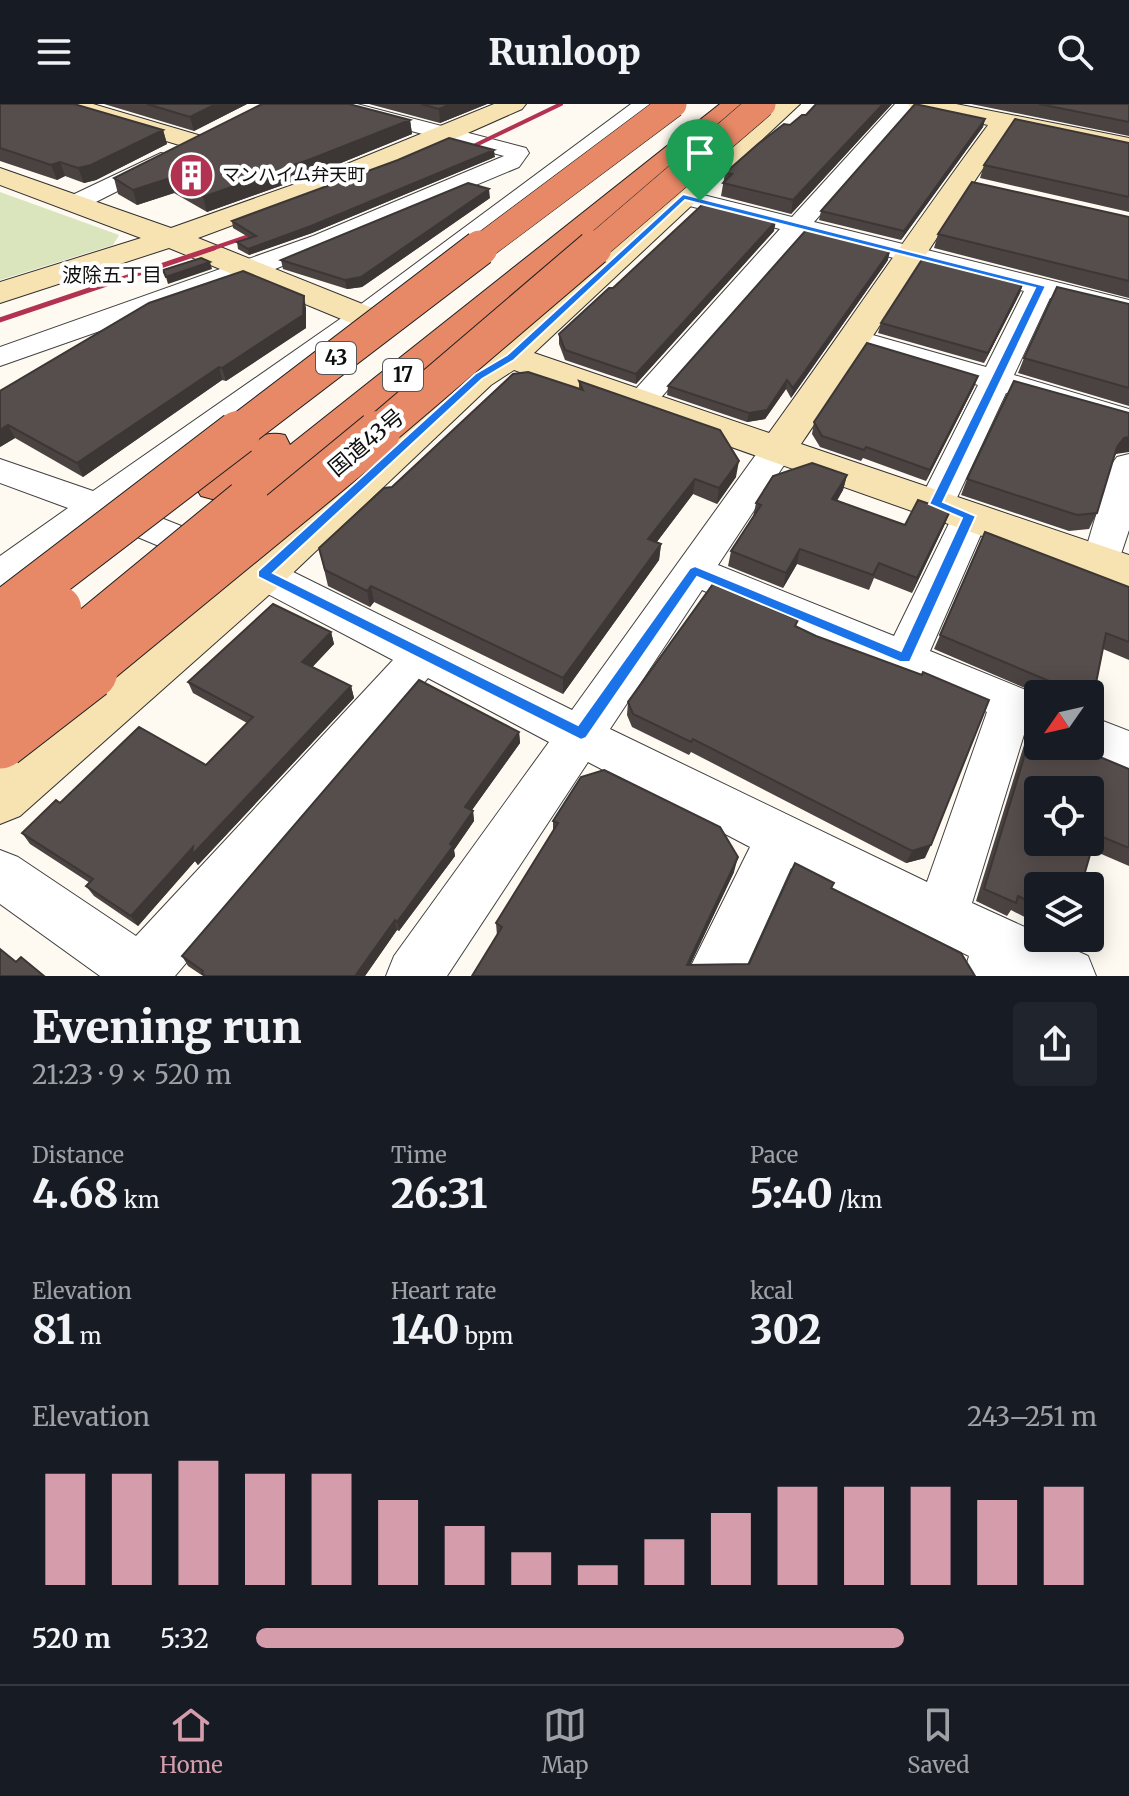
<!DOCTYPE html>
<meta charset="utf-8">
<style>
body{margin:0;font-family:Merriweather,"Noto Sans JP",serif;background:#20242c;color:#f1f3f6;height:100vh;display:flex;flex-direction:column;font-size:30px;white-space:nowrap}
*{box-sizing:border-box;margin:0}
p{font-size:26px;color:#9ea1a6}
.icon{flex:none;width:44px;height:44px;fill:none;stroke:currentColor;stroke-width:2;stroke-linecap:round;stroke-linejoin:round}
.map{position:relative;height:872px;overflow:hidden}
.drawer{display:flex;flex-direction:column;background:#171b24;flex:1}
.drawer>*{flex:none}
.needle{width:52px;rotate:236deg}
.buttons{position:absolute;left:1024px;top:576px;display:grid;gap:16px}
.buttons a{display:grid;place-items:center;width:80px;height:80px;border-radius:8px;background:#171b24;box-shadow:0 4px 20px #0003;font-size:40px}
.pin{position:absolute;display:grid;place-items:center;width:68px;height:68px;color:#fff;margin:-82px -34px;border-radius:50% 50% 50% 0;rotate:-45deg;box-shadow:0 0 8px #0007}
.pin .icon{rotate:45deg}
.round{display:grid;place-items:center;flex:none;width:84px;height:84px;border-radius:8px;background:#20242c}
.summary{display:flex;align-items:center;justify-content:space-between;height:136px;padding:0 32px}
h1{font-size:44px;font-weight:800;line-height:60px}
.stats{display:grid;grid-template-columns:repeat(3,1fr);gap:12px;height:136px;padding:8px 32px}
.stats div{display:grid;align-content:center}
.stats b{font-size:40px;font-weight:800}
.stats small{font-size:22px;font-weight:400}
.stats p{font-size:22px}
.chart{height:224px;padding:16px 32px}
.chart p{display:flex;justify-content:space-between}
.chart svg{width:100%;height:144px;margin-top:8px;stroke:#d59dac;stroke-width:6}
ul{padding:0 32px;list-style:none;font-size:26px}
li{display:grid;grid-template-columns:128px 96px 1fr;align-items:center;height:60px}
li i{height:20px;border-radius:10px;background:#d59dac}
header{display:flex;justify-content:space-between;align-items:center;height:104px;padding:0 32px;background:#171b24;font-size:36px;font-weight:800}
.dock{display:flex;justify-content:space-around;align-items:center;height:112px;border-top:2px solid #363941;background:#171b24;font-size:22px;color:#9ea1a6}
.dock a{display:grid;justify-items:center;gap:4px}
.dock .selected{color:#d59dac}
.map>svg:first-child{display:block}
</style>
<header><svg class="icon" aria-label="menu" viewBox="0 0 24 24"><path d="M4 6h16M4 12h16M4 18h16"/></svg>Runloop<svg class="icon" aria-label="search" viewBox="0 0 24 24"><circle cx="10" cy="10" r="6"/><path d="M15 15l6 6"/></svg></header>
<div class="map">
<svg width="1129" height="872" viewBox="0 0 1129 872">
<rect width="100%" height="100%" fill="#fef9f1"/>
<path fill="#dae5bd" d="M0,88L119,131L113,141L0,176Z"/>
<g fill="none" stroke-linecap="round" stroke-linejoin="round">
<defs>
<path id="street" d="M323,0H357L526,44L529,49L519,63L268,168L0,262V243L313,132L504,52L326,4Z
M631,0H654L373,218L126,400L277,460L572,606L765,338L777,335L789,338L794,346L718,461L894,532L957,403L970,399L983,403L989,412L930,547L1038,591V628L1026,624L972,799L1038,829V834H1048L1088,852L1096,872H963L969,852L791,764L742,872H686L750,743L588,658L447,872H386L394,852L549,638L428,574L175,872H100L0,800V746L18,753L136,832L393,556L249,480L102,418L14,482L0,486V452L68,404L0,379V355L93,387L353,206ZM702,486L987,608L927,778L610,625Z
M895,0H916L814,118L1129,196V214L1050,194L1014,271L1129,305V325L1006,289L954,400L949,409L936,412L923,409L918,400L978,281L844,241L840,235L844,229L855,226L986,263L1024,187L803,131L651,305L640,308L629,305L624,298L780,125L674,98L671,93L674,88L683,86L792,113Z
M161,49L169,51L172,56L169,61L84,104H66L63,99L66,94Z
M1129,350V426L1115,468L1101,472L1087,468L1082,458L1111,361L1117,353Z
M1090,612L1129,627V667L1074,645L1073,642H1090Z"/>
<path id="secondary" d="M55,0H93L205,33L209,38L205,43L196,46L59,5Z
M494,0H526L522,5L398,60L198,134L375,205L380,212L375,219L363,222L351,219L169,144L0,199V178L141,134L0,81V64L171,124L315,73Z
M774,0H800L534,249L769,329C843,227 913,122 988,21L912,5L908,0H956L1129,34V50L1010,25C938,129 872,236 801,340L1129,451V484L514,266L491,281L279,482L20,712L0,720V661L247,458L465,265L497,245Z"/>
<path id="highway" d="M720,0H747L261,408L246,412L231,408L225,398L228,392L216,396L201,392L195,382L201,372C226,354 253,323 285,331L290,341Z"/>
</defs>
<use href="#street" stroke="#414141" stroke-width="2"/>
<use href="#secondary" stroke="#303030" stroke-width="2"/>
<use href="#highway" stroke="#1f1f1f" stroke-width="2"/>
<use href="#street" fill="#fff" fill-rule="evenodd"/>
<use href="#secondary" fill="#f7e2b2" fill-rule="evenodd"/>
<use href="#highway" fill="#e78866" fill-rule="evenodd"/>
<path stroke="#b23351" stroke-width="4" d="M457,50L561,0
M208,146L267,126"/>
<path stroke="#b23351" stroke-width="5" d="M0,216L214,144"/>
<defs>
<path id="highway-bridge-far3" d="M478,146L673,0
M592,146L762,0"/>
<path id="highway-bridge-far2" d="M235,331L480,144
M375,331L594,144"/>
<path id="highway-bridge-far1" d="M0,511L238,329
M0,547L59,504
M38,569L246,398
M86,569L378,329"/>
<path id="highway-bridge" d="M0,603L40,567
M0,636L89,567"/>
</defs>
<use href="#highway-bridge-far3" stroke="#1f1f1f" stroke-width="28" stroke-linecap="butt"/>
<use href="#highway-bridge-far2" stroke="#1f1f1f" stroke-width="37" stroke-linecap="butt"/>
<use href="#highway-bridge-far1" stroke="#1f1f1f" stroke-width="46" stroke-linecap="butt"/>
<use href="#highway-bridge" stroke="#1f1f1f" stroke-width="59" stroke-linecap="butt"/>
<use href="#highway-bridge-far3" stroke="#e78866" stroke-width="27"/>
<use href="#highway-bridge-far2" stroke="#e78866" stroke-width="35"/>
<use href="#highway-bridge-far1" stroke="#e78866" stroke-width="44"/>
<use href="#highway-bridge" stroke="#e78866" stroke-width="57"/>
</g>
<path fill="#4a4341" d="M0,0L163,26L167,40L96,76L84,79L65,72L57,76L0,57Z
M104,0H247L194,27Z
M369,0H487L440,19Z
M816,0H892L791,110L721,92L725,69L790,21L806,11Z
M971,0H1129V32Z
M985,15L983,23L901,136L819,116L821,107Z
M410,16L412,30L314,70L207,108L174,89L137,101L118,90L114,74Z
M1129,39V108L980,74L984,61Z
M495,53L312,129L249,151L238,145L237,138L250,134L233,124L232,117Z
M490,94L362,183L347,185L283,165L281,156Z
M1129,113V194L934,144L938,130Z
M774,127L636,280L565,256L559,240V230L613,184Z
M888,156L791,294L786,285L765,315L747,318L667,291L668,282Z
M1023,179L1020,189L984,259L878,229L881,219Z
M1129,200V302L1018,269L1024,254Z
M306,204V224L226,277L222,276L83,373L15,334L0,343V287Z
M978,272L974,283L926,377L863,354L861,357L820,343L812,330L814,318Z
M579,277L736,373L717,400L693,390L656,439L661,440L659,456L563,590L374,498L370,503L328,482L319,444L392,383L579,285Z
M1116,350L1113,353L1097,409L1089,425L1069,427L961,391L967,375Z
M847,371L843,386L837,397L905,421L950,407L944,422L912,489L874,474L869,486L797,460L783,484L728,462L731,447L753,413L756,399Z
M985,428L1129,483V556L1103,545L1090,590H1039L934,545Z
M797,522L925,754L906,759L691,648L689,651L632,623L627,611L628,598Z
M331,528L334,540L312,563L351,582L354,594L198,761L195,757L138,822L94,792L86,782L90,779L30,740L22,729L60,699L206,661L247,619L193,589L188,578Z
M1036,614L1083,646L1129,665V762L1092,746L1038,782V820L1011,806L1007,812L976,797L1028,628Z
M519,628L520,639L472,706L473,707L474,717L454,746L455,752L399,827L397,826L365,872H203L188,862L182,852Z
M553,717L734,768L690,861L749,860L832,784L975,872H472L497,832L496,819L553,727Z"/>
<path fill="#3c3735" d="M216,0H247L194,27L190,13Z
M451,0H487L440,19L439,5Z
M883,0H892L791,110L793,96Z
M985,15L983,23L901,136L904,127Z
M410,16L412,30L314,70L207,108L203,93Z
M163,26L167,40L96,76L84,79L78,64Z
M494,46L495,53L312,129L249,151L248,145Z
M60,58L65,72L57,76L51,61Z
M170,74L174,89L137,101L133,86Z
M489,85L490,94L362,183L347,185L345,176Z
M776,117L774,127L636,280V270Z
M890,147L888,156L791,294L793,284Z
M210,158L212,165L168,180L166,173Z
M1023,179L1020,189L984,259L988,249Z
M304,192L306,204V224L226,277L222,264Z
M219,263L222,276L83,373L77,359Z
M978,272L974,283L926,377L930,366Z
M787,276L786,285L765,315L747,318L749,309Z
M8,321L15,334L0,343V326Z
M1129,333V348L1116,350L1109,359L1117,343L1124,334Z
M739,357L736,373L717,400L719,384Z
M847,371L843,386L828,410L832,395Z
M695,375L693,390L647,451L648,435Z
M950,407L944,422L912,489L917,474Z
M661,440L659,456L563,590V574Z
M800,445L797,460L783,484L786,469Z
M371,482L374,498L370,503L367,487Z
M331,528L334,540L306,570L302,558Z
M351,582L354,594L198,761L195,757L138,822L131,812L193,743Z
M519,628L520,639L467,713L465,703Z
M473,707L474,717L454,746L455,752L399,827L397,818Z
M931,741L925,754L906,759L912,747Z
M738,753L734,768L685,872L687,861Z
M395,816L397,826L365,872H355Z"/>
<path fill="#564e4c" stroke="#3c3735" stroke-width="2" fill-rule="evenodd" d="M0,0H74L163,26L91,61L78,64L60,58L51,61L0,44Z
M147,0H216L190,13Z
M262,0H349L410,16L311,55L203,93L170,74L133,86L114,74Z
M421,0H451L439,5Z
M816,0H883L793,96L723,79L732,70L725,69L758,40L784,20L790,21L802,11H806Z
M915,0L985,15L904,127L821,107Z
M1039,0H1129V18Z
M1015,15L1129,39V93L984,61Z
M449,34L494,46L311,122L248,145L237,138L256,132L232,117L398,56Z
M972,78L1129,113V177L938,130Z
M468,79L489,85L361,173L345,176L281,156Z
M704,99L776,117L636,270L565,246L559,230L609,184H613Z
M806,126L890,147L793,284L787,276L767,306L749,309L668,282Z
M201,154L210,158L166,173L163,166Z
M923,154L1023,179L988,249L881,219Z
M243,167L304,192L303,211L222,264L219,263L77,359L8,321L0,326V287L149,199Z
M1057,183L1129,200V284L1024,254Z
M867,239L978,272L930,366L866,343L864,346L822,332L814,318Z
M528,268L583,286L579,277L720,326L739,357L719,384L695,375L648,435L661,440L563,574L371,482L367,487L325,466L319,444L384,384L392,383L513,270Z
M1014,277L1129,309V333L1124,334L1117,343L1097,409L1077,411L967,375Z
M812,359L847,371L832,395L905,421L918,396L950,407L917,474L879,459L873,471L800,445L786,469L731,447L761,401L756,399L773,372Z
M985,428L1129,483V538L1106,529L1090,609V590H1049V577L940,531Z
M713,480L798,516L795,522L816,532L922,571L923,568L989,596L931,741L912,747L693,635L691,638L633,610L628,598Z
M273,500L331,528L302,558L351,582L192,751L193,743L131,812L86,782L93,775L22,729L56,696L60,699L139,623L206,661L253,613L188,578Z
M419,576L519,628L465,703L473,707L450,740L453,742L397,818L395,816L355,872H205L202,869L203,867L182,852Z
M1036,614L1038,615V642H1083V646L1129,665V744L1096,730L1081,782H1038V802L1018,792L1016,799L984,785ZM1038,686H1090V738H1038Z
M604,666L720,723L738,753L687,861L749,860L795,759L834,779L831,784L961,849L975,872H472L502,823L496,819L558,719L553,717L581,673Z
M0,845L16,858L21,853L44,872H0Z"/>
<path fill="#1a73e8" stroke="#fff" stroke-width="2" fill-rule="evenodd" d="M683,90L1046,182L943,398L976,412L910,558H900L697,473L586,634L581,636L258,473V467L475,270L507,251ZM685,96L1035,184L929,400L962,414L901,547L695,462L690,464L578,621L273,469L482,275L514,256Z"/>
<defs>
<symbol id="building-disc" viewBox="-11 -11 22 22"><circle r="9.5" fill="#b23351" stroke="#fff"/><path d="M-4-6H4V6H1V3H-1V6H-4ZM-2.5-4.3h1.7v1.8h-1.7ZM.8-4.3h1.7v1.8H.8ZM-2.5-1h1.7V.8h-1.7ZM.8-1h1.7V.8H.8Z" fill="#fff"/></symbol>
</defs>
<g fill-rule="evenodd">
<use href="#building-disc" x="166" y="46" width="51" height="51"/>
</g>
<g text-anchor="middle" stroke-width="8" stroke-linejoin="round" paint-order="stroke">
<g font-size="18" fill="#0e0e0e" stroke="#fff" text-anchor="start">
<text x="222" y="77">マンハイム弁天町</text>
</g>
<g font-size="20" fill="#0e0e0e" stroke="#fff">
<text x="112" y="178">波除五丁目</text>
</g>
<g fill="#fff" stroke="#565656" stroke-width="2">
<rect x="316" y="238" width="40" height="32" rx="6"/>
<rect x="383" y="255" width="40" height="32" rx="6"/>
</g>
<g font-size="20" font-weight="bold" fill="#0e0e0e">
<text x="336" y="261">43</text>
<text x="403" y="278">17</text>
</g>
<g font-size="22" fill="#0e0e0e" stroke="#fff">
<text transform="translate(366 338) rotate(-40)" y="8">国道43号</text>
</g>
</g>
</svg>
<div class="buttons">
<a><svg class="needle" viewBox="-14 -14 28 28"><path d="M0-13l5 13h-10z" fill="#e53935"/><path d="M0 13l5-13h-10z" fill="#9ea1a6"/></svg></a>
<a><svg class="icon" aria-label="locate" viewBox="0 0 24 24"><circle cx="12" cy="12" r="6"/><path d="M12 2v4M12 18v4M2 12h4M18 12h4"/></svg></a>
<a><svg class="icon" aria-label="layers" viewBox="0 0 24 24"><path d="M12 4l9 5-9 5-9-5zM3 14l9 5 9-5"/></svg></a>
</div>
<div class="pin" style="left:700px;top:97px;background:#1e9e55"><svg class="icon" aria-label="arrive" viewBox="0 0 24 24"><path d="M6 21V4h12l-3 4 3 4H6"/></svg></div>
</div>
<section class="drawer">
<div class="summary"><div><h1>Evening run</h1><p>21:23 · 9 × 520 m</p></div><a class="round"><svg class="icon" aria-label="share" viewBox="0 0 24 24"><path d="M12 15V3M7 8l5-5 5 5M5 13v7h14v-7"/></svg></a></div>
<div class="stats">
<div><p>Distance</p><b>4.68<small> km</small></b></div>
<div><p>Time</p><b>26:31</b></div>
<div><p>Pace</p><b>5:40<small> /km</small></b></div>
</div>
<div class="stats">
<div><p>Elevation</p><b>81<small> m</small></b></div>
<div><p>Heart rate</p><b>140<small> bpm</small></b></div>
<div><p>kcal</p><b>302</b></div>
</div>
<div class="chart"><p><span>Elevation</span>243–251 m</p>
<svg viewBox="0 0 160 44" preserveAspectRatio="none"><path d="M5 44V10M15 44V10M25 44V6M35 44V10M45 44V10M55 44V18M65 44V26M75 44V34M85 44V38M95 44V30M105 44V22M115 44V14M125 44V14M135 44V14M145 44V18M155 44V14"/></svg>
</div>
<ul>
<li><b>520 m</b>5:32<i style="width:77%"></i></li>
</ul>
</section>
<nav class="dock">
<a class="selected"><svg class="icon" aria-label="home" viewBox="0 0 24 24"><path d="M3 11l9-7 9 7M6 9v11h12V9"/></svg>Home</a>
<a><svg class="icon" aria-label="map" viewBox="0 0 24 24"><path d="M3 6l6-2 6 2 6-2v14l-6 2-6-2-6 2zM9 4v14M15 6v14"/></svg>Map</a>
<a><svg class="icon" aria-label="saved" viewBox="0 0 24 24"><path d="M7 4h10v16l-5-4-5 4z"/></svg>Saved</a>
</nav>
